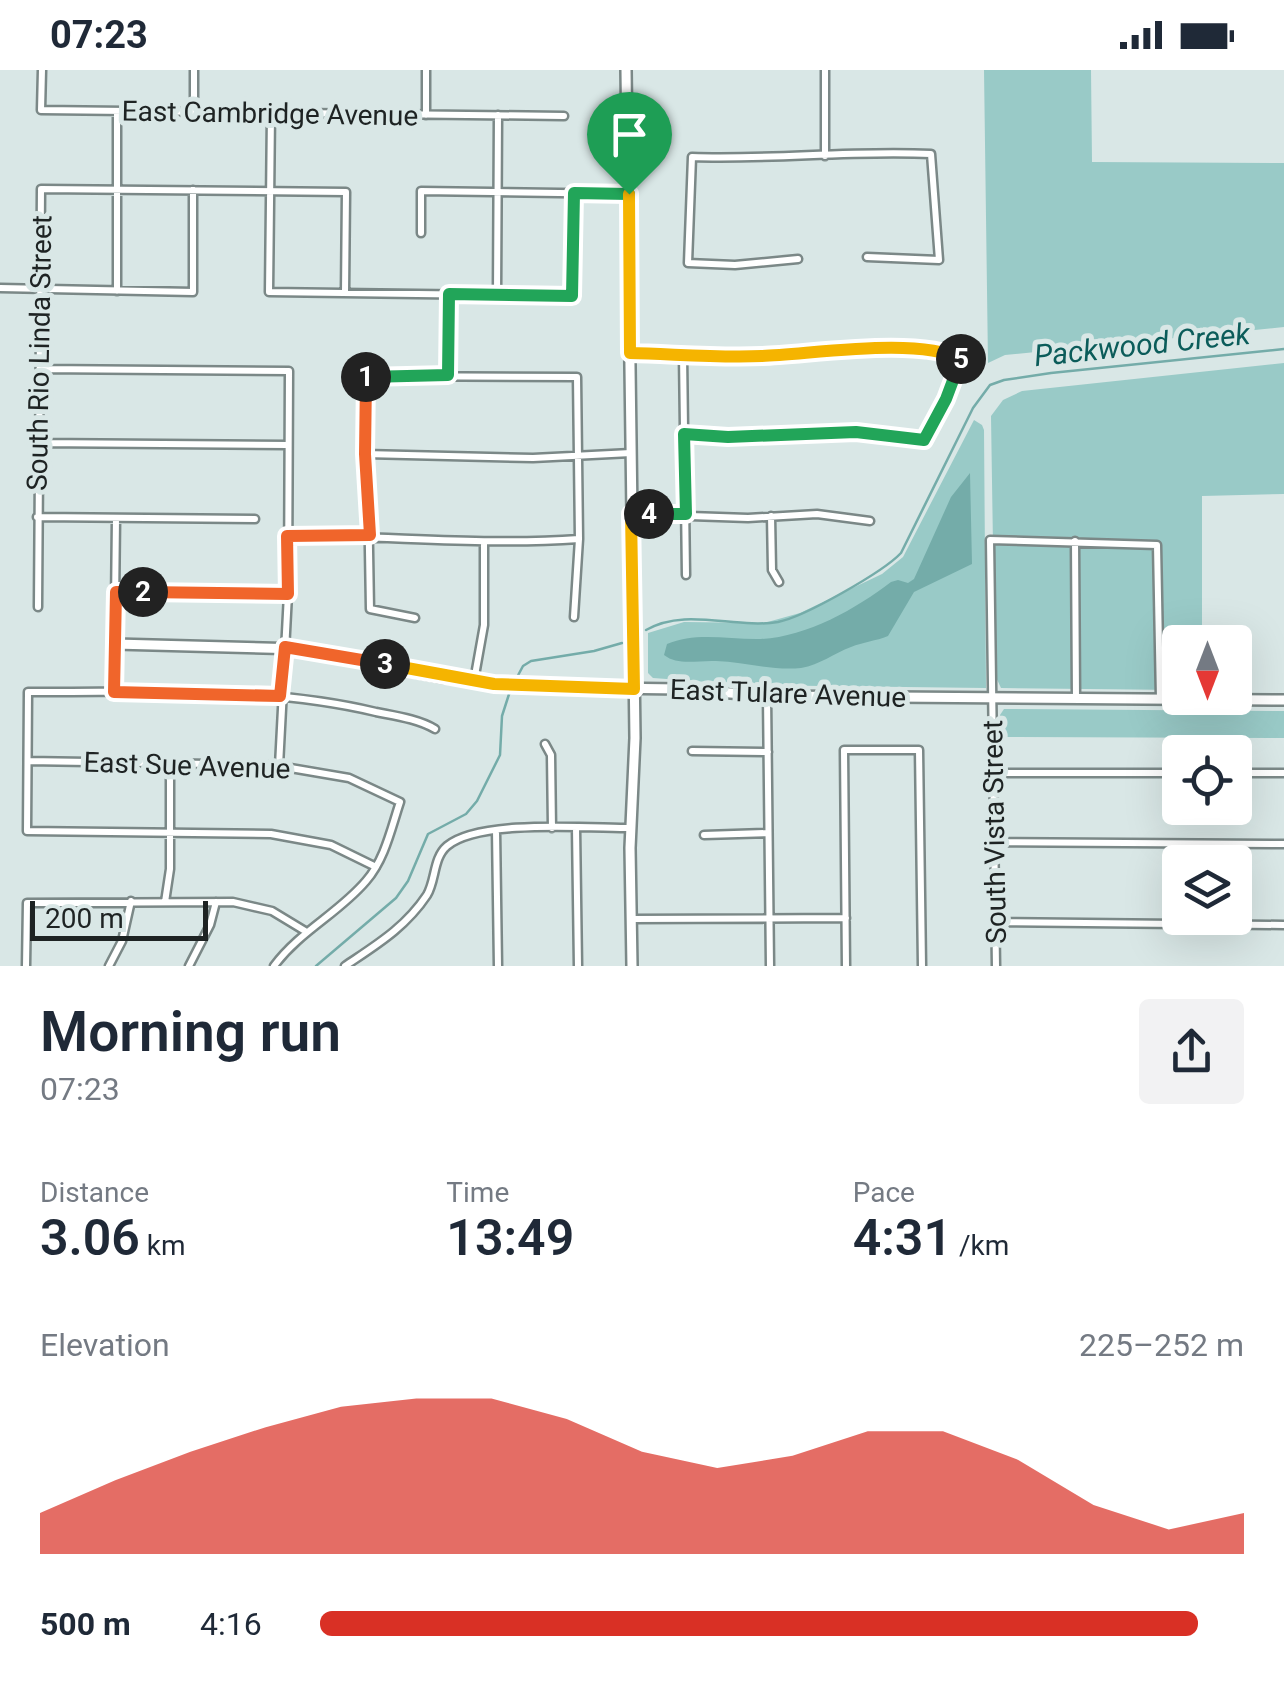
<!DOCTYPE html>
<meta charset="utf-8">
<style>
body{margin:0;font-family:Roboto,sans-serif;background:#f2f2f3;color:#1f2937;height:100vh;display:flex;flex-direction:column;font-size:38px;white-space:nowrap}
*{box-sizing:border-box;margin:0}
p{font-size:32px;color:#747a83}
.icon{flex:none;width:55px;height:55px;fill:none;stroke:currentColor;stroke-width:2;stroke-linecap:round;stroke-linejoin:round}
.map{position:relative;height:896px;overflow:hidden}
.sheet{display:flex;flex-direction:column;background:#fff;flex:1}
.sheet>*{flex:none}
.needle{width:65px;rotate:180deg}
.buttons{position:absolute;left:1162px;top:555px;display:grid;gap:20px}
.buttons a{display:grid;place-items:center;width:90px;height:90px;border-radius:10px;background:#fff;box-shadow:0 10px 40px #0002;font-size:50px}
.scale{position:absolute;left:30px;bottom:25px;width:178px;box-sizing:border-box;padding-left:10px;border:5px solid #1e2323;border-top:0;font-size:28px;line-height:35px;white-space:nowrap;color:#1e2323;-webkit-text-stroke:8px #d9e7e6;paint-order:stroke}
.pin{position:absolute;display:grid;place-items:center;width:85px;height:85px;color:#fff;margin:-102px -42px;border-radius:50% 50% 50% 0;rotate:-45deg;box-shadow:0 0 10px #0007}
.pin .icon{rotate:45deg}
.km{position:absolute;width:50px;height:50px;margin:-25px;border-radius:50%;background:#222;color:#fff;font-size:28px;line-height:50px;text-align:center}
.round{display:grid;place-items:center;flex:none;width:105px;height:105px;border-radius:10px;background:#f2f2f3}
.overview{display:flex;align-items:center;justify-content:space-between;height:170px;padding:0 40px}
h1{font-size:55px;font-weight:600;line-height:75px}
.metrics{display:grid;grid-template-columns:repeat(3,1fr);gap:15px;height:170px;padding:10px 40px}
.metrics div{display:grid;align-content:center}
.metrics b{font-size:50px;font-weight:600}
.metrics small{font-size:28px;font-weight:400}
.metrics p{font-size:28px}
.chart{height:280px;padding:20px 40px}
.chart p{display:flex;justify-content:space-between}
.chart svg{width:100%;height:180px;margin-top:10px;fill:#d93025;opacity:.7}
ul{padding:0 40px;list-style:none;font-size:32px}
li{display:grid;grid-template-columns:160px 120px 1fr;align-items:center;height:75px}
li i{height:25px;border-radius:12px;background:#d93025}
.status{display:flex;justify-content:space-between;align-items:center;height:70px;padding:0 50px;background:#fff;direction:ltr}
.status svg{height:28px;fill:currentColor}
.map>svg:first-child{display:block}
</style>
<div class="status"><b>07:23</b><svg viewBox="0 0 49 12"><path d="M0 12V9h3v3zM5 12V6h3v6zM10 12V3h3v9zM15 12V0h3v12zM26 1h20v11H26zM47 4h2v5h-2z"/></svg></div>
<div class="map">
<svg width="1284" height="896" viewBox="0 0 1284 896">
<rect width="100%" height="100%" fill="#d9e7e6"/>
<path fill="#99cac7" d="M984,0H1091L1092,92L1284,93V257L1005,285L988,293Z
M1284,293V424L1202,426V572H1180V620L1001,618L995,605L991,346L1003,330L1022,321Z
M974,350L982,355L984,360L986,618L748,615L653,608L648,603V563L684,552L764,553L800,543L882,504L903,487Z
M1004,639L1284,641V668L1000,667V645Z"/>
<path fill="#74aca9" d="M970,403L972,494L914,522L888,566C876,571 863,572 851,577C834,583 820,595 801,598C773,601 744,592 716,591C698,590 678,596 664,585L667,574C696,561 731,570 761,569C806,567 856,539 891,512L898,510L908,513L914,509L951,427Z"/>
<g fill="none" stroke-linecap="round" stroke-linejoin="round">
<path stroke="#74aca9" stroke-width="2.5" d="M646,560C686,537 734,559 778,552C804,547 883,502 901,483L973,338L990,315L1004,310L1051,303L1284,279
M515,611L523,596L531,591L594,581L622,573
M316,896L396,828L408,811L428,764L466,744L477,731L500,685L502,646L511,618"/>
<defs>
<path id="minor" d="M42,0L41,40L564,46
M117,41V221
M194,43V0
M271,43L269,222L572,226L574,123
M426,45V0
M825,86V0
M421,163V121L627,124
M798,189L735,195L688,193L692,87C772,90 851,80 931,84L939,190L867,187
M0,218L193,222V120
M497,225L498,45
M630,283L718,287L889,279L962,288L946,329L924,369C846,353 764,369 685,364
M683,285L686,505
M40,299L289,301L288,524L279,696
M447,305L449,224
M39,373L288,375
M365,384L533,388L631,383
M632,444L748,448L817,444L870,451
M771,446L772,500L779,512
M37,447L255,449
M287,466C385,465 482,476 579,469
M1075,471L1076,629
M115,522L288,524
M38,537L41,119L346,122L345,223
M415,548L370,539L366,306L577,307L579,469L574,547
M474,611L484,555V472
M114,622L116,448
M767,626L770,896
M545,674L551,685L552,758
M692,681L768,682
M28,691L273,695L349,708L400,732C391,759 385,789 366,811C339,843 300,861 274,896
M993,703H1180
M1235,703H1284
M576,758L578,896
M496,760L498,896
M704,765L768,763
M994,772L1284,774
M376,797L331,775L271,764L27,761L28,622C143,623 263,615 376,642C396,646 418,649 435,659
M165,832L170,799V694
M632,849L846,848
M995,852L1284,855
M26,896L27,833L233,832L272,841L305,861
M109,896L122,871L131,831
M189,896L210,855L216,832
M345,896C376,875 405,858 427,825C436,810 433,788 447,776C479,749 588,758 631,758
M846,896L844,680H919L922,896
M996,896L990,470L1157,475L1160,629"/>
<path id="tertiary" d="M626,0L635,668L630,778L632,896
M115,574L300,579L440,607L528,617L681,619L767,626L1284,630"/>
</defs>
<use href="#minor" stroke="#7b8887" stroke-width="11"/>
<use href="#tertiary" stroke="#7b8887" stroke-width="14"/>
<use href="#minor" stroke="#fff" stroke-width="6"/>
<use href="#tertiary" stroke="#fff" stroke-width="9"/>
</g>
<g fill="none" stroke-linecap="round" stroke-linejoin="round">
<defs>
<path id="split-1" d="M366,307L448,305L449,224L572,226L574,123L629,124"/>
<path id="split-2" d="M143,522L288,524L287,466L370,465L365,384L366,307"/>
<path id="split-3" d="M143,522H116L114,622L280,626L285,577L385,594"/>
<path id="split-4" d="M385,594L494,614L634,619L631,444H649"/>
<path id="split-5" d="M649,444H686L684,364L728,367L856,362L924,370L946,329L961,289"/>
<path id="split-6" d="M629,124L630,283C674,284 718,288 762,286C814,284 918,267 961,289"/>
</defs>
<use href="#split-1" stroke="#fff" stroke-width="20"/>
<use href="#split-2" stroke="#fff" stroke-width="20"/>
<use href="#split-3" stroke="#fff" stroke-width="20"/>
<use href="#split-4" stroke="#fff" stroke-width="20"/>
<use href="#split-5" stroke="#fff" stroke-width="20"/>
<use href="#split-6" stroke="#fff" stroke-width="20"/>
<use href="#split-1" stroke="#22a559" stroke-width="12"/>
<use href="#split-2" stroke="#f0652b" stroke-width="12"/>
<use href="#split-3" stroke="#f0652b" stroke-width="12"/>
<use href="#split-4" stroke="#f5b400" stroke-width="12"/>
<use href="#split-5" stroke="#22a559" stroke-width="12"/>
<use href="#split-6" stroke="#f5b400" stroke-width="12"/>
</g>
<g text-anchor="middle" stroke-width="10" stroke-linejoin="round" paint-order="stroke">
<g font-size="28" fill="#1e2323" stroke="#d9e7e6">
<text transform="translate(270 43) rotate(1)" y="10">East Cambridge Avenue</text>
<text transform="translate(39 283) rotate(-89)" y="10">South Rio Linda Street</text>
<text transform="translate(788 623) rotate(2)" y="10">East Tulare Avenue</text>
<text transform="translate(187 695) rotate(2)" y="10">East Sue Avenue</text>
<text transform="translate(994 762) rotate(-91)" y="10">South Vista Street</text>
</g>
<g font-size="30" font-style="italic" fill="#0b5c5a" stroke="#d9e7e6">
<text transform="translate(1142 275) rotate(-6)" y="10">Packwood Creek</text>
</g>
</g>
</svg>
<div class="buttons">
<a><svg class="needle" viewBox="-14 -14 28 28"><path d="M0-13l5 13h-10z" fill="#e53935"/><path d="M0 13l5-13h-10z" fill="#747a83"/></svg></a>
<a><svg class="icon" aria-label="locate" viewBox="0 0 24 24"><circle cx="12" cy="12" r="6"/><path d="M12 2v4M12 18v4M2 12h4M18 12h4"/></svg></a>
<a><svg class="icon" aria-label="layers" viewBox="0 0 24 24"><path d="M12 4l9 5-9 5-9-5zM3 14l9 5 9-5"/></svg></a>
</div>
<div class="scale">200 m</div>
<div class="pin" style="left:629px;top:124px;background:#1e9e55"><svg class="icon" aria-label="arrive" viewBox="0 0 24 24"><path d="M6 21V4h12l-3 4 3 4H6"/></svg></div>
<b class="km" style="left:366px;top:307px">1</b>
<b class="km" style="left:143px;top:522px">2</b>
<b class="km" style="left:385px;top:594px">3</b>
<b class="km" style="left:649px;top:444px">4</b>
<b class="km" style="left:961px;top:289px">5</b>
</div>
<section class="sheet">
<div class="overview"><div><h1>Morning run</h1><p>07:23</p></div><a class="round"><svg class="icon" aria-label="share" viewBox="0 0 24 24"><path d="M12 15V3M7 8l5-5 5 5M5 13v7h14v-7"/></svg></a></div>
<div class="metrics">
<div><p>Distance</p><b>3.06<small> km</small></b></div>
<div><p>Time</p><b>13:49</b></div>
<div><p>Pace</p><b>4:31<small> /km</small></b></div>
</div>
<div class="chart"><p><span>Elevation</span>225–252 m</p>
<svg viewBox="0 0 160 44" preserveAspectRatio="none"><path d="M0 44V34L10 26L20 19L30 13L40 8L50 6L60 6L70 11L80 19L90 23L100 20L110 14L120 14L130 21L140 32L150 38L160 34V44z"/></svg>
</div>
<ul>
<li><b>500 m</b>4:16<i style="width:95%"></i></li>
</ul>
</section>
